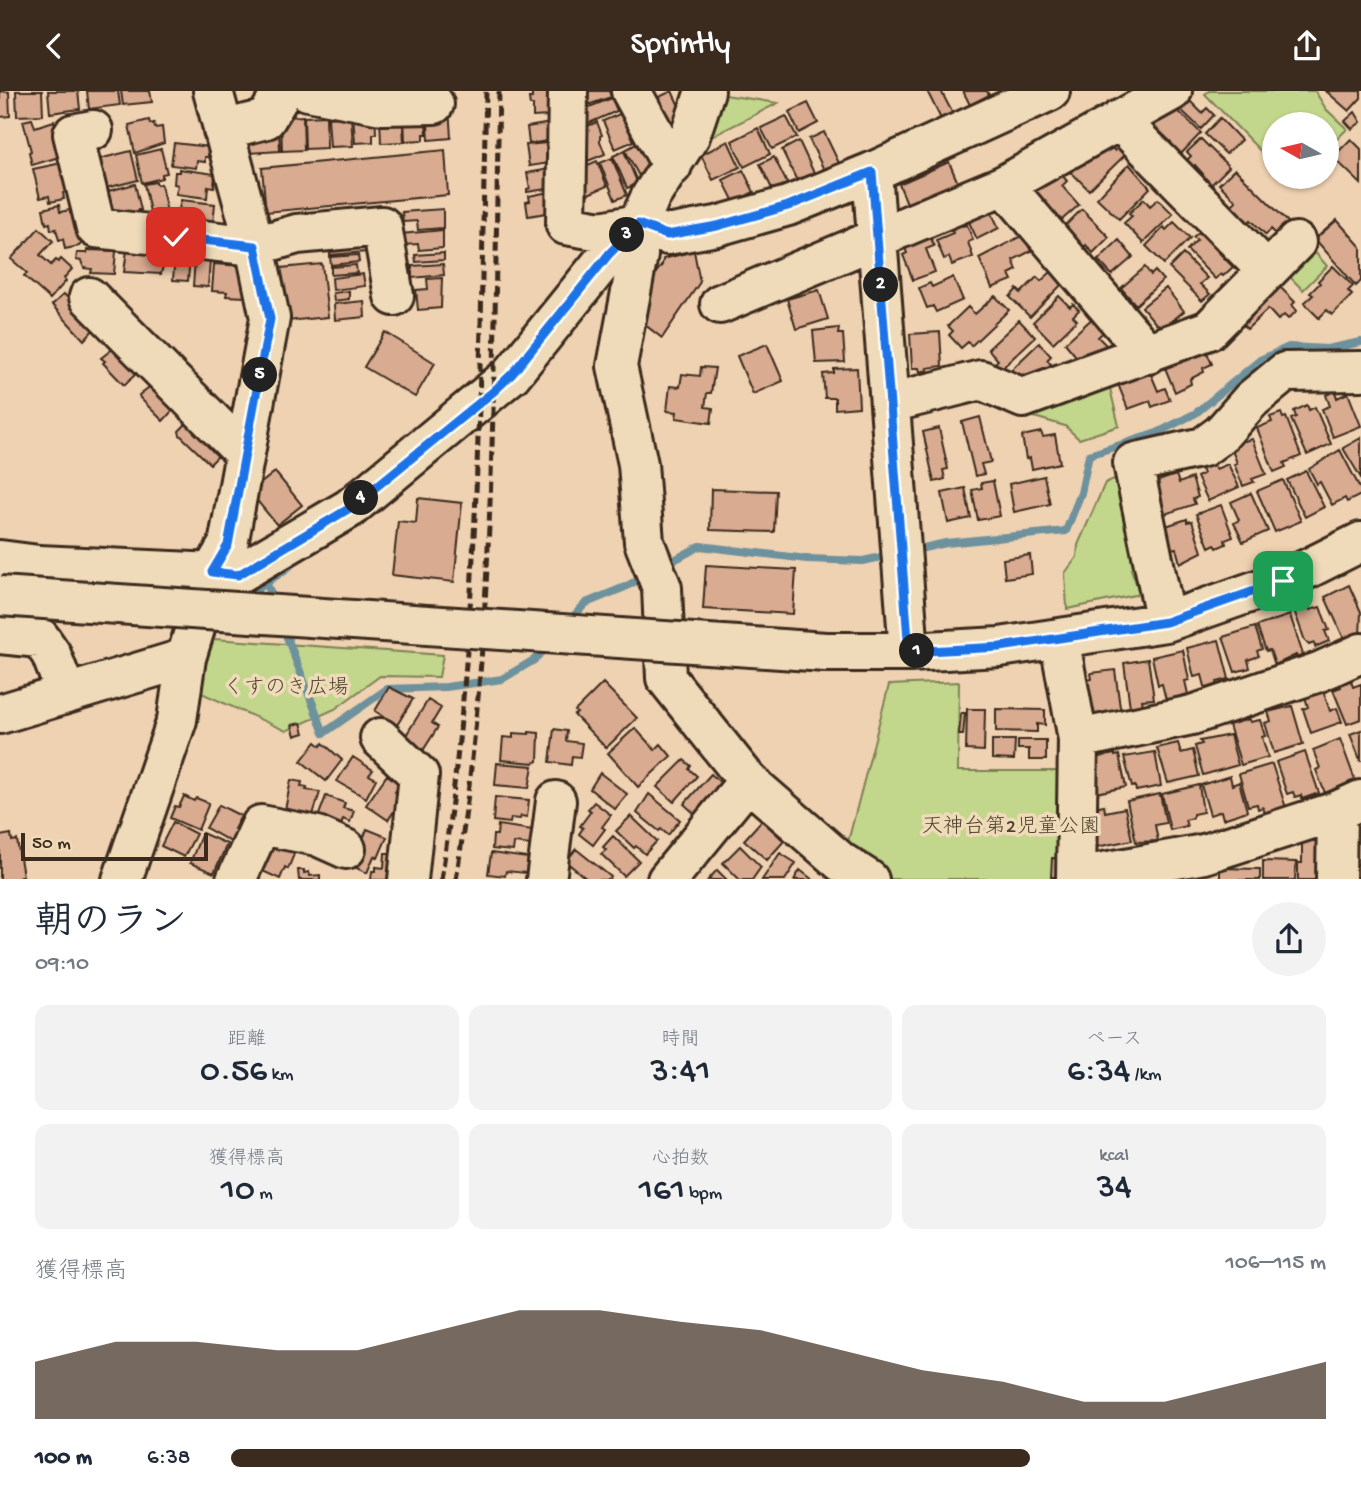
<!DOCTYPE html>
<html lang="ja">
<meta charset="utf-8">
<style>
body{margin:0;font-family:"Gochi Hand","Klee One",sans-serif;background:#f2f2f3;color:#1f2937;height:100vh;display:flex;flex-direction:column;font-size:26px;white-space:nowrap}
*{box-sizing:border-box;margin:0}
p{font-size:23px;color:#747a83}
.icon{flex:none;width:38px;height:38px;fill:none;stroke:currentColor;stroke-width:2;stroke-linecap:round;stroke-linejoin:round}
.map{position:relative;height:788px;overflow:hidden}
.panel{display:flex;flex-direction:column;background:#fff;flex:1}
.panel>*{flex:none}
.needle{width:46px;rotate:278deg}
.fabs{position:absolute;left:1262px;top:21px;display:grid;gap:14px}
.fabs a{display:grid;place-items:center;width:77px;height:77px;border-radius:50%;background:#fff;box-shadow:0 2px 5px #0004;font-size:35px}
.scale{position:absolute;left:21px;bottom:18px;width:187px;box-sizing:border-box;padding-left:7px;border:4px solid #3b2a1e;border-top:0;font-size:19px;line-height:24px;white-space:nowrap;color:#3b2a1e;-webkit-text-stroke:5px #efdbb9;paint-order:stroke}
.pin{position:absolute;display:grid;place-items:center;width:60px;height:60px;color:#fff;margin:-30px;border-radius:14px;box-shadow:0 4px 10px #0006}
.km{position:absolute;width:35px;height:35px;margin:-18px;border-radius:50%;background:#222;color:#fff;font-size:19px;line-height:35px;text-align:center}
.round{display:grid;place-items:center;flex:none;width:74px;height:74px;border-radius:37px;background:#f2f2f3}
.head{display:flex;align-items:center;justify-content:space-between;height:119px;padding:0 35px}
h1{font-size:38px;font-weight:600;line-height:52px}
.stats{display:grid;grid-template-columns:repeat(3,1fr);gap:10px;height:119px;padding:7px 35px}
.stats div{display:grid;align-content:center;border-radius:14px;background:#f2f2f3;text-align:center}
.stats b{font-size:35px;font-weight:600}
.stats small{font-size:19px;font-weight:400}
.stats p{font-size:19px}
.chart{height:196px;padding:14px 35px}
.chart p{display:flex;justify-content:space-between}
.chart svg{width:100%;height:126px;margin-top:7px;fill:#3b2a1e;opacity:.7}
ul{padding:0 35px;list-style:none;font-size:23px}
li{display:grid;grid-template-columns:112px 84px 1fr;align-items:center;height:52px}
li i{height:18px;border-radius:9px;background:#3b2a1e}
header{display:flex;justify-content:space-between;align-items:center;height:91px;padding:0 35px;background:#3b2a1e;color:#fff;font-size:32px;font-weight:600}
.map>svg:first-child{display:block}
</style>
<header><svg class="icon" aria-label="back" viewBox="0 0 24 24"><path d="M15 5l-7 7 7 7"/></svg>Sprintly<svg class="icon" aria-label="share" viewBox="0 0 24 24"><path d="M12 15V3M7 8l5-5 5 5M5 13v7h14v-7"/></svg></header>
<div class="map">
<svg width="1361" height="789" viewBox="0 0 1361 789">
<rect width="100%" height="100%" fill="#efd2b2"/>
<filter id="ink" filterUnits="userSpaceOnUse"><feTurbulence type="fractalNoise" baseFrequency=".0143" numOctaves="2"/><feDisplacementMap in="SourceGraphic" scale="14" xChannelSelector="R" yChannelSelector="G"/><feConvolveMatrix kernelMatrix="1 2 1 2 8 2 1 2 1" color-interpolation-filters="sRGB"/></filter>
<g filter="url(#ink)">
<path fill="#c2d68c" stroke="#7e8055" stroke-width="2" d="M1209,0H1315L1326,18L1347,38L1327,58L1326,33H1274V74L1205,3Z
M718,3L778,12L699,52Z
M1307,152L1327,175L1303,199L1281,177Z
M1108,289L1119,335L1079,348L1065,335L1024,323Z
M1121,385L1142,474L1131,478L1140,503L1067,518L1065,482L1077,466L1078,454L1105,392Z
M214,548L443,564L439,586L380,585L335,618L286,640L197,600Z
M959,591L958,680H1069V788H883L844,766L889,594Z"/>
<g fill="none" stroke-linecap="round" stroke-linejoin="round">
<path stroke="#6d919d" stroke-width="8" d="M910,460L946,452L1066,440L1081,402L1089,364L1157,342L1196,322L1260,269L1289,256L1327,258L1361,251
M665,474L700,455L807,468L863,470L890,464
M266,490L275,514
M244,508L290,475
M569,530L586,512L625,496L647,484
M283,536L324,642L387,598L446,596L502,588L534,569L547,555"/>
</g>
<path fill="#d9ab91" stroke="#3b2a1e" stroke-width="2" d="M0,0L9,1L10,25L0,26Z
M16,0H42L43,24L17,25Z
M48,0H78L80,18L50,22Z
M87,0H118L120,14L89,18Z
M121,0H150L152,11L123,14Z
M532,0L552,1L549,25L533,26V14H530L529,7H532Z
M577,0H609L611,6L576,18Z
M672,0L685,28L662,38L648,11Z
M927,0H941L953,23L941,28Z
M963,0H987L989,4L970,14Z
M1326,0H1361V7L1349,20Z
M1186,6L1202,22L1207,17L1214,24L1201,38L1177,15Z
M612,7L617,20L580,36L574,22Z
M808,12L818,32L799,42L789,21Z
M1172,14L1201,42L1178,66L1167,56L1171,51L1153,34Z
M449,15L451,47L429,49L427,17Z
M402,19L404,51L381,52L380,27Z
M425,19L427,43H424V49L405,50L404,25Z
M375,21L376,43H373V51L355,52L353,22Z
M1355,21L1361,31L1352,38L1345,30Z
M622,22L634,50L615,58L603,30Z
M303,25L304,59L282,60L281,29L287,26Z
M326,25L327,57L305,58L304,26Z
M351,25L353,55L330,56L328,27Z
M786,25L797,46L772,58L761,37Z
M1220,27L1241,49L1226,63L1205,43Z
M32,28L35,36L54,30L60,53L56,55L59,66L32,74L29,61L31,60L23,30Z
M149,29L150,33L154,32L155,37L162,36L164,52L135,62L129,34Z
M597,31L602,44L600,45V50L605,63L580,73L576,40Z
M551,32L553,49L529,53L527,36Z
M758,37L770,63L744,76L732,50Z
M279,39L280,60L248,62V49Z
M824,41L839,72L824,79L809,48Z
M1201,48L1229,76L1208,97L1199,87L1203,83L1195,74L1191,78L1185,71L1191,65L1187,61Z
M1351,48L1361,58V93L1333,66Z
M728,50L740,76L713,89L701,64Z
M799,50L814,82L797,90L782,59Z
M1105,50L1115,60L1120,55L1127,62L1089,99L1069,79L1080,68L1085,73Z
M640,51L651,72L645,75L648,81L639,85L625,59Z
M174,52L209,56L208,66H205V71L197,70L196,77L171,74Z
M547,52L550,72L529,75L526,54Z
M161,58L167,82L162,83V87L142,92L136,64Z
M445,59L448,104L266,121L262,77Z
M131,60L138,89L98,99L91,70Z
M624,60L638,93L627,97L613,65Z
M774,66L788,94L774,102L760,73Z
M612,67L627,104L615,109L600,72Z
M597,70L607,95L579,107L574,80Z
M949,71L958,92L908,115L899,93Z
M62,72L65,85L63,86L66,101L63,102L64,108L50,111L49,105L40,107L33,78Z
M1129,73L1150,97L1119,128L1097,107Z
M1055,76L1067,90L1062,95L1079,114L1056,134L1030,104L1046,90Z
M179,78L215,83L214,96L208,95L207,107L176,103L178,94L174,93L175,81H179Z
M550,78L553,97L527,101V98L530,97L527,82Z
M1235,78L1290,133L1278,145L1271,138L1266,144L1251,129L1248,132L1231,115L1236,110L1219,93Z
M743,79L754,101L734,111L723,89Z
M156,91L157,94L161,93L169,131L152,130L144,93Z
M135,93L141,119H138L139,125H112L101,102Z
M549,101L553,121L528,125L526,111L530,110L529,105Z
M1144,108L1150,115L1158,108L1173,123L1143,152L1124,132L1132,125L1129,122Z
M181,109L215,113L213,132L182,133L184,119L179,118Z
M59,114L60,121L70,119V122L75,121L82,152L79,155L65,158L63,148L59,149L56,138L51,139L50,132L46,133L43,118Z
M988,114L999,137L977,148L966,125Z
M443,118V137L418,139L417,130L403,131L402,121Z
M1082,118L1109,146L1093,162L1086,154L1082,158L1062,138Z
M1337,129L1361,156V190L1356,195L1315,148Z
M1174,131L1190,147L1164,173L1146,155L1164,136L1166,139Z
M960,132L962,135L967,134L973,149L968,151L973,166L952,174L949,166L944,168L936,149L953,142L950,136Z
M39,137L53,150L40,164L51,174L56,169L58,171L61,168L72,178L64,187L66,190L50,208L24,185L27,182L11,168Z
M443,139V157L419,159L418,153L402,154L401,143Z
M928,140L934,155L926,158L935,181L913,189L903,164L907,162L905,157L914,153L912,147Z
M1199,141L1233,176L1223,185L1221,183L1215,188L1187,159L1197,149L1193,146Z
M1023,144L1031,160L1013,169L1017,179L1009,183L1012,189L992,197L979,167Z
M1119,149L1133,166L1112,184L1098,169Z
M329,153L366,155L367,161L330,164Z
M87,159L116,160L114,183L91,182L92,178L84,177L81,170L76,169L77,162H87Z
M127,159L161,160L159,174L163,175L161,183L124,181Z
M694,160L700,191L662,247L644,233L651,188L662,174L663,168Z
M444,162V169L416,171L415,164Z
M1183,163L1207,187L1200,193L1210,203L1202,210L1169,177Z
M175,164L190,165L188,190L173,189Z
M358,164L359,171L331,174L330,166Z
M195,168L210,169L208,196L193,195Z
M214,173L242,175L241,188H245L244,203H247L246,206L226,205L227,201L212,200Z
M322,173L328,226L287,230L281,177Z
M443,173L444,184L412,187V175Z
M356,174L357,182L331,184V176Z
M1333,175L1353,195L1348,200L1352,204L1332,224L1327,219L1319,227L1304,212L1313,204L1310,202L1320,192L1318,190Z
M1145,176L1151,184L1155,180L1163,189L1136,214L1121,197Z
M1051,181L1063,192L1030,226L1010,206L1017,198L1021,202L1037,186L1041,190Z
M363,183L365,195L333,199L332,187Z
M953,186L963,209L936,221L933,215L927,217L919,197L930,192L932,196Z
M442,187L441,217L418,219L416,199L428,198L427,188Z
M1274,190L1295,211L1292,214L1297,220L1288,228L1284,224L1278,229L1268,218L1247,238L1237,228Z
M1166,197L1184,220L1166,235L1156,233L1142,216Z
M819,199L828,228L796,238L787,208Z
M349,200V208L334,210L333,202Z
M64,203L96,236L84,249L52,214Z
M995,205L1009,219L971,255L968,251L961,257L949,244L953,240L948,235L968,216L975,223Z
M1059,205L1070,216L1073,213L1079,219L1073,225L1077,229L1053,252L1033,231Z
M364,210L365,226L335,229L334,213Z
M1096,224L1108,237L1098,246L1107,255L1094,267L1089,261L1080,270L1065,252Z
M1019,229L1035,246L1000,279L994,273L998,269L988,258Z
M839,237L838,243H843L845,271L816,272L813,240Z
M385,241L435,272L415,306L364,276Z
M940,241L942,275L927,277L928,279L920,281L919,277H912L910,243Z
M1039,252L1051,265L1047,269L1051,273L1033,293L1024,283L1019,288L1011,279Z
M767,253L783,290L753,303L737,265Z
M1204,255L1212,273L1203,277L1204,281L1190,288L1191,293L1175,301L1163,272Z
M115,256L132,273L129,275L137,282L124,294L103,272L105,270L101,267Z
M701,276L715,277L711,302H707L705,316L713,317L711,332L676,327L677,321L667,320L670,295L680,296L682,283L700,285Z
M1148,276L1158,300L1165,297L1170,309L1152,316L1150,310L1128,318L1116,288Z
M857,277L859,316L835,318V307H825L823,283L834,282V278Z
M153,293L174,318L163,330L140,307L139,304Z
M1335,300L1337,307L1348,302L1361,335L1333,346L1322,318L1330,315L1326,304Z
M1307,314L1309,319L1315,316L1331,353L1307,364L1291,328L1296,326L1294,320Z
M1281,322L1283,327L1286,326L1301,365L1284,372L1286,376L1274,381L1257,337L1272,331L1270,326Z
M980,326L991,371L981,373L984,383L975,385L962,331Z
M187,332L220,363L210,373L180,344L179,340Z
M939,337L948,378L943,379L945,388L934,391L923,341Z
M1041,341L1043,346L1055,344L1060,372L1032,378L1030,367L1026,368L1022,345Z
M1361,347V387L1343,357Z
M1252,348L1266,383L1252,388L1254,391L1243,395L1234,373L1237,372L1230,354Z
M1340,359L1361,399V404L1347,411L1345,407L1332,414L1320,391L1317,393L1309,378Z
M1213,372L1216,378L1228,373L1239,396L1208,410L1197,386L1203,383L1201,378Z
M1306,380L1324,416L1305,426L1287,389Z
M275,381L302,414L277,434L250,401Z
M1176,384L1179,392L1192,387L1198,406L1193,408L1195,413L1165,423L1155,391Z
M1044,385L1050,413L1014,421L1009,393Z
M1283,389L1301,430L1275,441L1257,400Z
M993,390L1000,425L978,429L972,399L982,397L981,392Z
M965,397L971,427L948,432L942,402Z
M711,398L776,400L774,441L710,439Z
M1251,402L1268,440L1243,451L1234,432L1239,429L1231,411Z
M418,407L462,412L454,491L392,484L398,430L416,432Z
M1221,414L1233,446L1225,449L1226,453L1217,457L1215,453L1209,456L1196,423Z
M1187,428V431L1192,430L1202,461L1180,472L1176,457L1171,458L1166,435Z
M1030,464L1032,483L1005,487L1003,468Z
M706,474L796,479L793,523L703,518Z
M1349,494L1361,521L1360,546L1350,550L1349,546L1344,548L1325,506Z
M1308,513L1310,519L1320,516L1329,539L1325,540L1329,550L1315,556L1314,552L1309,554L1305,550L1294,519Z
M1290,524L1305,570L1298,572L1296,564L1275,574L1270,559L1266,560L1257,535Z
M1255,536L1262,558L1257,560L1259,565L1248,569L1250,577L1235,581L1223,546Z
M1219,549L1229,588L1217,591L1218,596L1206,599L1202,584L1194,586L1187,557Z
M1183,559L1189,589L1185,590L1188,603L1166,609L1162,593L1158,594L1152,566Z
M1148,568L1154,608L1142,609L1143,614L1130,616L1124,572Z
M1115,579L1121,624L1108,626L1107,622L1089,625L1082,590L1092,588L1091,582Z
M1350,587L1353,596L1361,593V628L1347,633L1333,599L1341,596L1340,591Z
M603,592L637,627L606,657L574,624L577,622L575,620Z
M389,596L413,608L397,634L375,620Z
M1323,600L1330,620L1337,617L1342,631L1311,642L1303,618L1308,616L1305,606Z
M428,609L441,617L432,632L438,636L422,661L403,649Z
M1292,615L1303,653L1274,662L1265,632L1271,630L1268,621Z
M967,618H985L984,660L966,659Z
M996,618L1045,619V634L1037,633V641L996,640Z
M961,622H965L963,644H959Z
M1249,628L1250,631L1260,629L1265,645L1262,646L1268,666L1241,674L1229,634Z
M301,632L304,642L295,645L292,634Z
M635,637L655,659L661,653L671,665L638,696L608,662Z
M554,638L567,640L566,650L582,652L580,666L572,665L571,674L550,671Z
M1361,639V671L1350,643Z
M529,641L539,642L538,670L534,672L501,669L503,646L513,647V642L529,643Z
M1230,644L1238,674L1203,684L1195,655L1202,653L1200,650Z
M1340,648L1355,689L1325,702L1316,679L1320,677L1313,659Z
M992,649H1015L1014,669L992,668Z
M1018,649H1046V669H1029V658H1018Z
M316,651L321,655L323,652L342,669L326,690L301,670Z
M1178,652L1181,662L1193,659L1199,685L1168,692L1157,657Z
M1155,661L1161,695L1136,700L1135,695L1132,696L1124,666Z
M1305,661L1319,702L1302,708L1301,704L1295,706L1293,701L1287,703L1276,671Z
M1115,663V665L1119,664L1126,696L1096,702L1089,668Z
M353,666L373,679L369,684L376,688L366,707L337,690Z
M684,669L691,675L689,678L697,685L674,711L657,696Z
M497,672L533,675L529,697L495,694Z
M1272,673L1286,717L1265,723L1263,716L1258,718L1257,713L1248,715L1239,683Z
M600,682L627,703L615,718L590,698Z
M711,683L721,692L716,697L723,704L697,725L684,713Z
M387,684L400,693L395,701L401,706V710L388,729L366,714Z
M1230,685L1232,694L1239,691L1247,720L1223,728L1221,720L1210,724L1201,694Z
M291,689L302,691L301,695L307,696L306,699L320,701L313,724L285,719Z
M1199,694L1203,721L1193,723V727L1185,729L1187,735L1170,739L1162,703Z
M649,703L680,729L668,744L661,738L659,740L637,722Z
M1160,703L1166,732L1155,734L1158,750L1136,751L1127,710Z
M184,705L194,710L196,707L209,712L198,739L170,727L175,715L179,716Z
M326,705L345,712L343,717L354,720L350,731L343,728L339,740L316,732Z
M495,706L529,709L527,726L521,725L520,728L511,727L510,732L493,730Z
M594,711L611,724L602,736L605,738L593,754L579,743L583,737L580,735L591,720L588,718Z
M219,714L241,725L234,738L239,740L233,752L206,737Z
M1104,714L1105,721L1125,717L1132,749L1096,756L1089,717Z
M631,725L657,750L645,763L636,755L634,757L616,740Z
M762,729L784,750L767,769L744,749Z
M173,731L196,743L184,766L161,755Z
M498,734L533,739L531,754L514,752L513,760L492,758L493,744H497Z
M367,738L387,746L378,767L374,765L367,782L352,775Z
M202,742L227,753L214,782L190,772Z
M11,743L12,750L17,749L23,785H20L21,789H0V745Z
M613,745L639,770L624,785L601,763L606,759L603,756Z
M1302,746L1324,747L1323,789H1298V772H1302Z
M275,751L296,758L288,778L285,776L280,788L256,777L266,756L272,758Z
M740,755L761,776L752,789H740L723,772Z
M576,758L611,786L609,789H588L570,774L567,769Z
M385,762H394L391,789H371L372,780H376V776L384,777Z
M491,762L528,767L526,782L506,780L505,785L488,783Z
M780,762L796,772L785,789H762Z
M1052,767L1065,768L1064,786H1051Z
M1263,770L1296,771L1295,789H1263Z
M1356,773H1361V786H1355Z
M1220,777L1260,778V789H1220Z
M298,779H304V782L309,781L310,785L320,784V789H299Z
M717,779L727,789H708Z
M800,779L813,789H794Z"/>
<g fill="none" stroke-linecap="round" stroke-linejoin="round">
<defs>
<path id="minor" d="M308,0L382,14L434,13
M568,0L566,134L601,140L638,133L667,144L717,135L788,115L872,81L1050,0
M631,0L672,75
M1119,29L1267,180
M93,39L73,43L96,137L255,155L297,143L382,135L394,205
M223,39L266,28L283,0
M872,81L909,561
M1004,94L1148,263
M638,133V164L617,275L638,373L644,451L662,497L666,587L748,690L841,771L869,789
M89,206L245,363
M720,213L1004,94L1172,0
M890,312L981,289L1023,307L1209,239L1296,151
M0,469L39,474L238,483L350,417L512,283L609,163L638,133L651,105L690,45L705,0
M1166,531L1133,372L1203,356L1221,343L1251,309L1285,281L1361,280
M0,543L40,547L51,563L66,602
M1059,547L1078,648L1076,789
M826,561H909L1000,556L1166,531L1283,490L1361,451
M0,623L186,567L212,481L228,454L270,227L255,155L213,0
M380,647L419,684L408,789
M1078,648L1192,624L1319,581L1361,562
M1076,786L1204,763L1337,720L1361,709
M122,789L177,629L186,567
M236,789L261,734L317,745L346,758
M546,789L556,710
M667,789L748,690
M1336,789L1337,720"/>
</defs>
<use href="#minor" stroke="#3b2a1e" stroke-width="44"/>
<use href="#minor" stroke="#efdbb9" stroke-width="38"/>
<path stroke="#3b2a1e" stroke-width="5" stroke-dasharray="10 5" stroke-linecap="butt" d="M441,789C482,528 479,263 486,0
M456,789C497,528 493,263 499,0"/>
<defs>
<path id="minor-bridge" d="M0,505L826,561"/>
</defs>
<use href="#minor-bridge" stroke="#3b2a1e" stroke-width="44" stroke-linecap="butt"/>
<use href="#minor-bridge" stroke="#efdbb9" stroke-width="38"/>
</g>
</g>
<g fill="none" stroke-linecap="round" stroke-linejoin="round" filter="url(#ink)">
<defs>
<path id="route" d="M176,146L255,155L270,228L228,454L212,481L238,484L350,417L494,300L512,283L609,163L638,133L667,144L717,135L788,115L872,81L909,561L1000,556L1166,531L1283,490"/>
</defs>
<use href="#route" stroke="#fff" stroke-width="14"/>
<use href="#route" stroke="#1a73e8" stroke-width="9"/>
</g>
<g text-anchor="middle" stroke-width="7" stroke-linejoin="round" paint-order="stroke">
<g font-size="21" fill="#4f442e" stroke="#efdbb9">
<text x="286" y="602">くすのき広場</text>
<text x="1011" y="741">天神台第2児童公園</text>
</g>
</g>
</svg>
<div class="fabs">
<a><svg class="needle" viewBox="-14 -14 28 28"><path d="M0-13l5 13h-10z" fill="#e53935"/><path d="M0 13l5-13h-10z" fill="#747a83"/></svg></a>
</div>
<div class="scale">50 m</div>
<div class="pin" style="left:1283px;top:490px;background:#1e9e55"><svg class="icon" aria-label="arrive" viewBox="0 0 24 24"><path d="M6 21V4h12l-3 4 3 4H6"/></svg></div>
<div class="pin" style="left:176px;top:146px;background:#d93025"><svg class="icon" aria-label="check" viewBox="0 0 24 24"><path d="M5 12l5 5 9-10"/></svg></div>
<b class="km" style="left:917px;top:560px">1</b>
<b class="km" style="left:881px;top:194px">2</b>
<b class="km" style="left:627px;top:144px">3</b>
<b class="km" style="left:361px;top:407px">4</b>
<b class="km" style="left:260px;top:284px">5</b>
</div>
<section class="panel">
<div class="head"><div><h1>朝のラン</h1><p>09:10</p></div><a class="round"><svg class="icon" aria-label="share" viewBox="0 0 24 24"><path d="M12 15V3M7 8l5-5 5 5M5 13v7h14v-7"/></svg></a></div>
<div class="stats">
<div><p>距離</p><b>0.56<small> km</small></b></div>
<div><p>時間</p><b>3:41</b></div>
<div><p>ペース</p><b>6:34<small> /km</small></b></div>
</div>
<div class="stats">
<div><p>獲得標高</p><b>10<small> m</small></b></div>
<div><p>心拍数</p><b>161<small> bpm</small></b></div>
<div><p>kcal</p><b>34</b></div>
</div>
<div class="chart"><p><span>獲得標高</span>106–115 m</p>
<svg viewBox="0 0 160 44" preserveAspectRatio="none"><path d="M0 44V24L10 17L20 17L30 20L40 20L50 13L60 6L70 6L80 10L90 13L100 20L110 27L120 31L130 38L140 38L150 31L160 24V44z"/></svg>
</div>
<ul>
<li><b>100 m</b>6:38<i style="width:73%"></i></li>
</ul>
</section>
